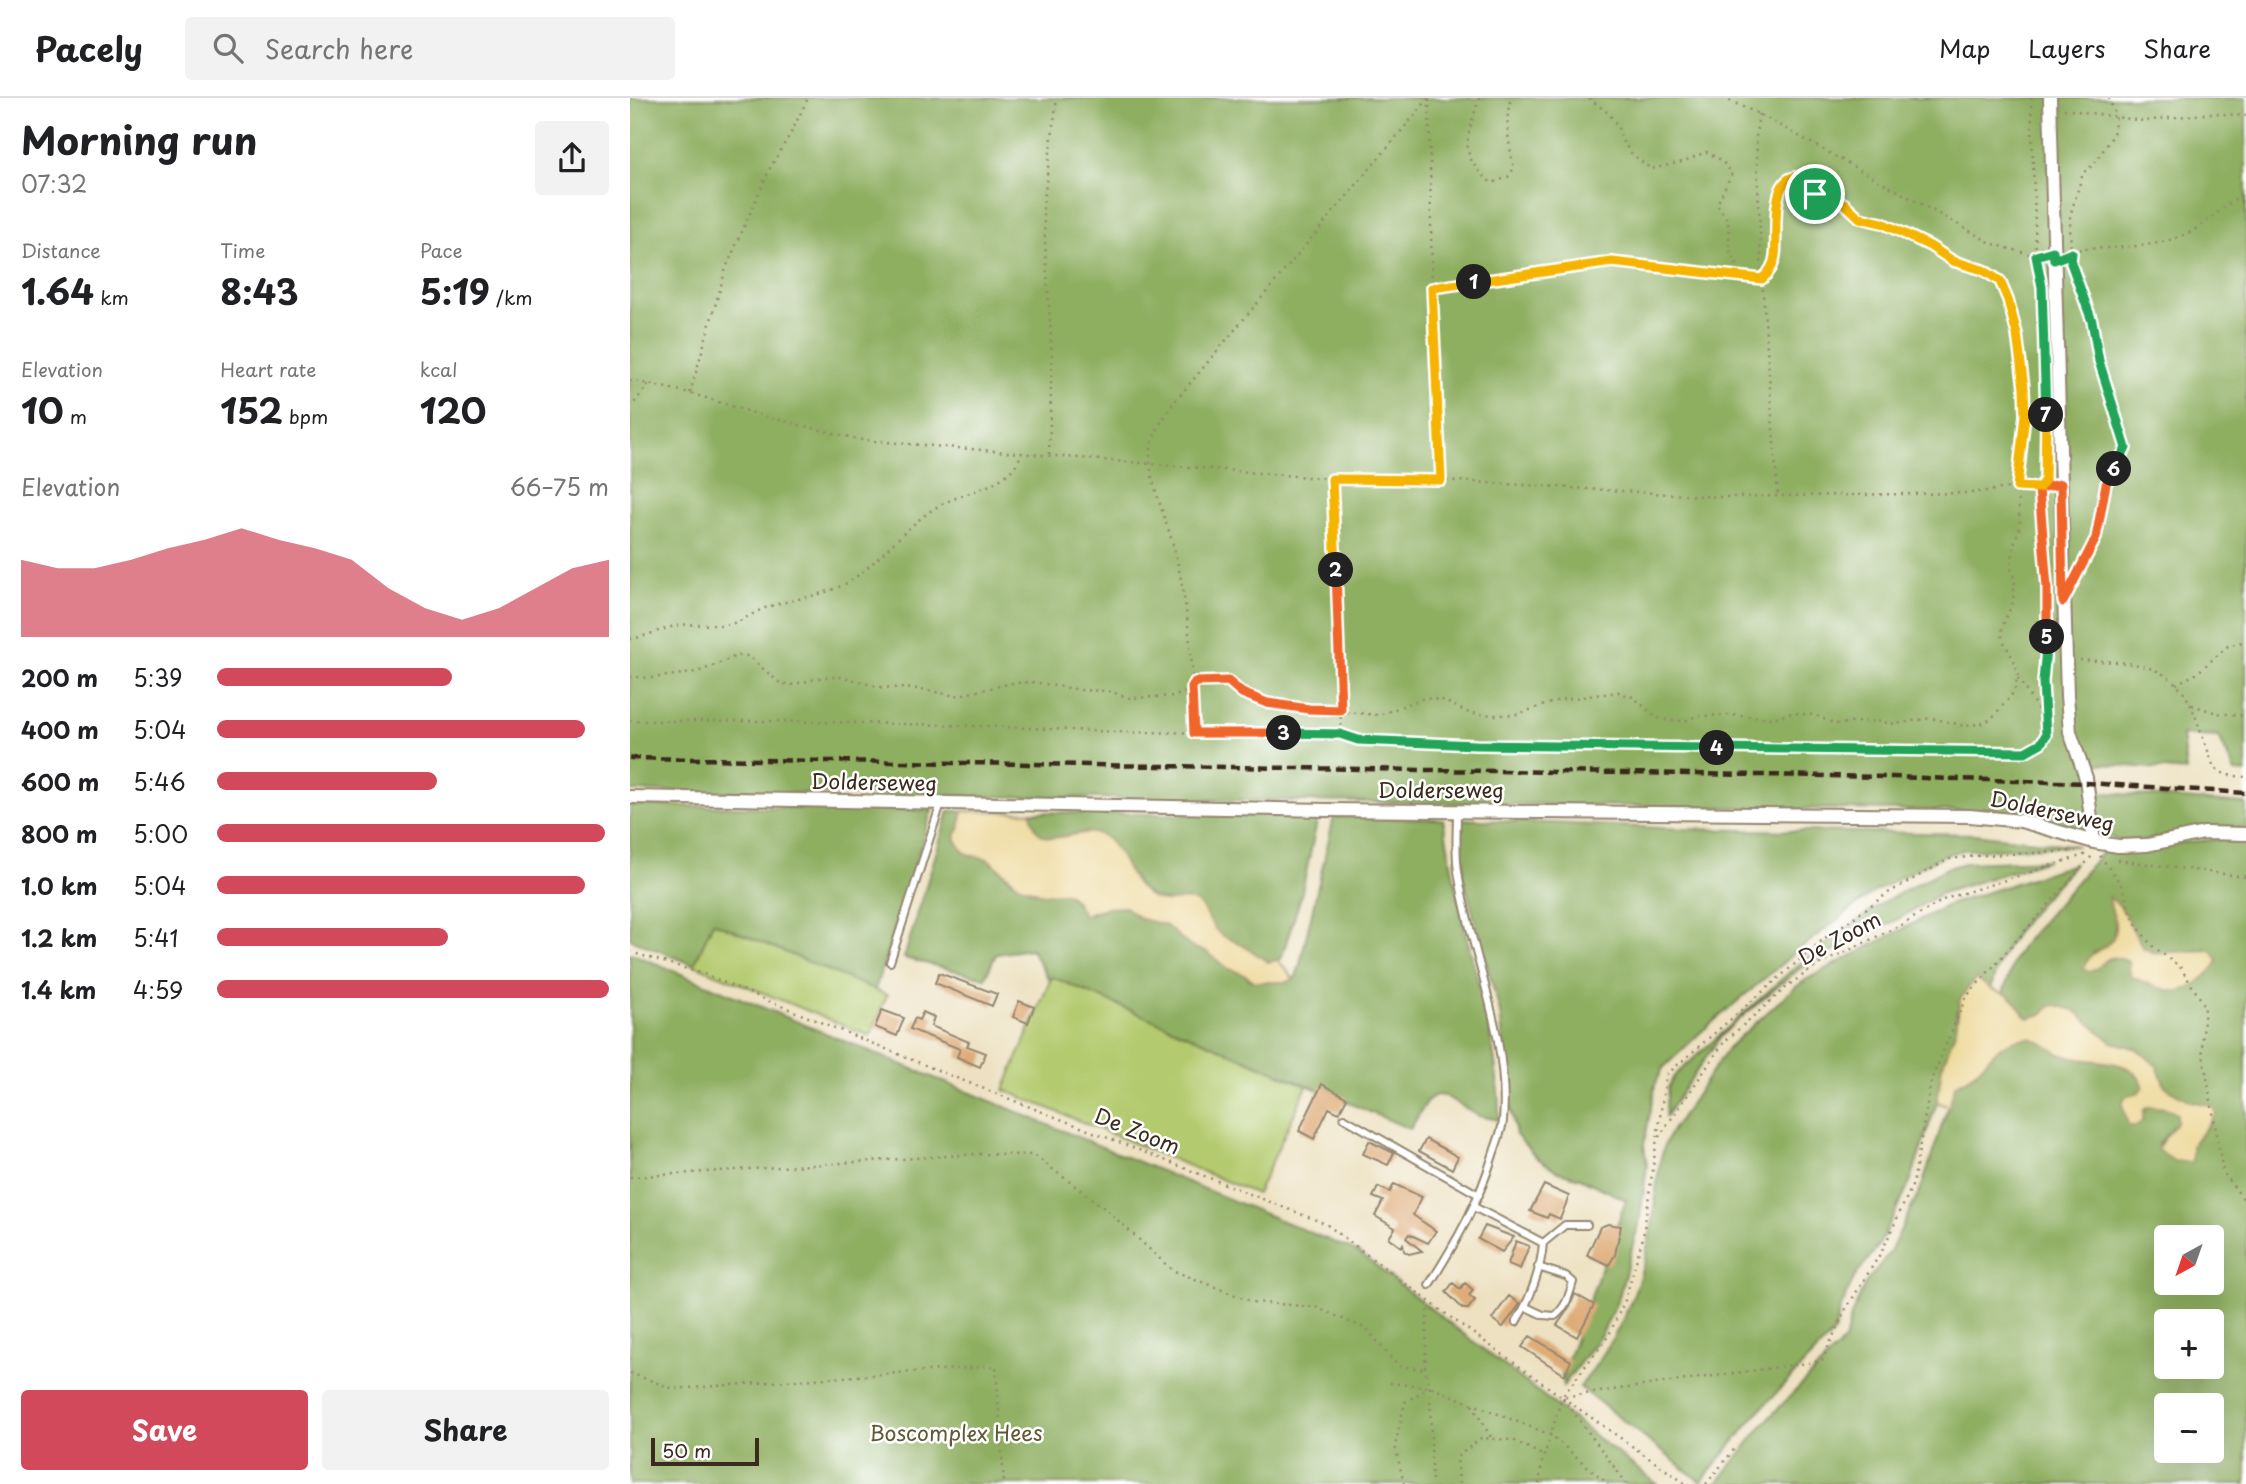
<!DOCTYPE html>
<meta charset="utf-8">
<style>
body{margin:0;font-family:"Playpen Sans",sans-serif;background:#f2f2f2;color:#202124;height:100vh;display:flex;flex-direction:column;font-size:26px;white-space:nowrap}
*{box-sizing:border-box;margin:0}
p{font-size:23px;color:#757577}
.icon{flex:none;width:38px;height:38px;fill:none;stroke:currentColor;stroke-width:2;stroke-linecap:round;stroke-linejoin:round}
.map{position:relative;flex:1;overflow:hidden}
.panel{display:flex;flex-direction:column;background:#fff;width:630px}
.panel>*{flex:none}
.needle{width:46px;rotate:220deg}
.tools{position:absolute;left:1524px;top:1127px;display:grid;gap:14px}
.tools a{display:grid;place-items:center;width:70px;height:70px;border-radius:7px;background:#fff;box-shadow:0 7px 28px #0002;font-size:35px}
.scale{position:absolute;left:21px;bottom:18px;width:108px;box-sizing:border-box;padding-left:7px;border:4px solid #3b2a1e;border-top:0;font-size:19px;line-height:24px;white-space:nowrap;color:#3b2a1e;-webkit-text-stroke:5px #fff;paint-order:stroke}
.pin{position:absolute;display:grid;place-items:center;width:60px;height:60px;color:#fff;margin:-30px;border:4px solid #fff;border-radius:50%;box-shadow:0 2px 7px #0007}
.km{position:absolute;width:35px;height:35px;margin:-18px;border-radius:50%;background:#222;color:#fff;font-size:19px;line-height:35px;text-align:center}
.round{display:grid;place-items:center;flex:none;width:74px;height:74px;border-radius:7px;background:#f2f2f2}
.head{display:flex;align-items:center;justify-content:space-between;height:119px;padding:0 21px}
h1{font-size:38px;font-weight:700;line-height:52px}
.stats{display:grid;grid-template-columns:repeat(3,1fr);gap:10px;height:119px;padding:7px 21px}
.stats div{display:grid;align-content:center}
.stats b{font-size:35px;font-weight:700}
.stats small{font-size:19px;font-weight:400}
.stats p{font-size:19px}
.chart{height:196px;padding:14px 21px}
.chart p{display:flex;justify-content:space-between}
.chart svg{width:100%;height:126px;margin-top:7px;fill:#d1495b;opacity:.7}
.cta{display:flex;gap:14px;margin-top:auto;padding:14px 21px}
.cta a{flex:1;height:80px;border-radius:7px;background:#d1495b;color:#fff;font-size:28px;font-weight:700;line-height:80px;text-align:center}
.cta a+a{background:#f2f2f2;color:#202124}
ul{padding:0 21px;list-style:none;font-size:23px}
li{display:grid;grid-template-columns:112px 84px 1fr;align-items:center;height:52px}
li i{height:18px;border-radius:9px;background:#d1495b}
header{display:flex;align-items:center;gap:42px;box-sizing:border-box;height:98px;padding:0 35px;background:#fff;border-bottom:2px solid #e0e0e0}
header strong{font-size:33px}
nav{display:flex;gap:38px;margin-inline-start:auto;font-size:24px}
.search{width:490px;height:63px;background:#f2f2f2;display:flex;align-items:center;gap:18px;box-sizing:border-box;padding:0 24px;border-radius:7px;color:#757577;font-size:26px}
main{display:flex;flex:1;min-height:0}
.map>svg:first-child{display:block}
</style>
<header>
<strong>Pacely</strong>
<div class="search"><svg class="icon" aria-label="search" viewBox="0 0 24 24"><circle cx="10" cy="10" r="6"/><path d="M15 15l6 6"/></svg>Search here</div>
<nav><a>Map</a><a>Layers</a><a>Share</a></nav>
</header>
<main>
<section class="panel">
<div class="head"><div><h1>Morning run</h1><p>07:32</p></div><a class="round"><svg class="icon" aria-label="share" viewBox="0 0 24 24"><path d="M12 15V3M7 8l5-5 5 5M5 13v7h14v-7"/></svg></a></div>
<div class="stats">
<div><p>Distance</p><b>1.64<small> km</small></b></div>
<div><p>Time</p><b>8:43</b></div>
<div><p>Pace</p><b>5:19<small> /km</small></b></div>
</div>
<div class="stats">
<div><p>Elevation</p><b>10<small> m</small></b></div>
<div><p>Heart rate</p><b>152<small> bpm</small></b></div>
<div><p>kcal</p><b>120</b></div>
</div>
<div class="chart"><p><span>Elevation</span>66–75 m</p>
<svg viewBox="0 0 160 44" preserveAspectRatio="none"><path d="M0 44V17L10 20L20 20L30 17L40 13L50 10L60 6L70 10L80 13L90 17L100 27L110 34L120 38L130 34L140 27L150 20L160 17V44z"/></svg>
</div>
<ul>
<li><b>200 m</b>5:39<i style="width:60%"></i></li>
<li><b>400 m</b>5:04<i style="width:94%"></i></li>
<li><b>600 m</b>5:46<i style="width:56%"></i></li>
<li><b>800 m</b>5:00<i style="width:99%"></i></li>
<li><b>1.0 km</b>5:04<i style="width:94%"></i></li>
<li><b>1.2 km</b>5:41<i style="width:59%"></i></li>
<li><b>1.4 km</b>4:59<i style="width:100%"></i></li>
</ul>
<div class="cta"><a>Save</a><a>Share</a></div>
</section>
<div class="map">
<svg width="1616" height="1386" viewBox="0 0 1616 1386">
<rect width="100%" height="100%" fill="#fff"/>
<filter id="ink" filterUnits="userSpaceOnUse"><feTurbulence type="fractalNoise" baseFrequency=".0143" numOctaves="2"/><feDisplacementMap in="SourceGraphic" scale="14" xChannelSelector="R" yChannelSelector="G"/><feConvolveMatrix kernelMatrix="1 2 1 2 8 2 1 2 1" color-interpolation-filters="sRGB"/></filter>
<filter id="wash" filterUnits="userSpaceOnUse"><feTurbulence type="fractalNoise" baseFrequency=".00686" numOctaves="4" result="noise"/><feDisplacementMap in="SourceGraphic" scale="28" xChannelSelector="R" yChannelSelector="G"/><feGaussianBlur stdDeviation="1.57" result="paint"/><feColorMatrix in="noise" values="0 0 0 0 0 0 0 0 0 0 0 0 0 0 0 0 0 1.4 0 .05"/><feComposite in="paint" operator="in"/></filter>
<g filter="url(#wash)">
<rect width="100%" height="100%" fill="#ede1c1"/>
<path fill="#b3ca6e" stroke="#777a46" stroke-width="2" d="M82,823L257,897L240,938L64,867Z
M422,878L677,988L627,1096L374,992Z"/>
<path fill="#8eae61" stroke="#646c40" stroke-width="2" fill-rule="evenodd" d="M0,0H1616V675L1605,674L1589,639L1552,637L1556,673L1463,665L1464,694L1616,706V730L1574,728L1516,743H1489L1471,734L1448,733L1338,713L0,693Z
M0,707L302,712L245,892L83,824L64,867L0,841Z
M319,713H333L326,742L333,753L339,757L358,761L382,783L404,794L437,795L450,809L460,816L474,810L495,809L511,821L535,827L561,849L577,854L597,870L615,877L620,882L657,884L666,879L670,866L704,719L813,721C820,758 826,795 835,832C850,894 870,957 869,1022L849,1018L815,998L806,997L798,1002L780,1031L422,879L420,883L401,851L366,856L355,880L274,860Z
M401,714L688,719L671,798L652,858L647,864H638L605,843L594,840L583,830L578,820L558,801C517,810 508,788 489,757C484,749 479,741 471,737C447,725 406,762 401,714Z
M830,721L1053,731L1344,736L1447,748L1333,752L1312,758L1286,771L1241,796L1167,853L1071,934L1033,970L1025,987L1014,1047L1017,1067L1010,1120L989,1199L973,1234L933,1288L932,1278L996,1102L950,1080L929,1074L907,1060L886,1037L880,1006L870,914L831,771Z
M1589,741L1616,744V1386H1086L1138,1321L1215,1242L1221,1218L1235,1186L1260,1154L1292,1088L1325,987C1329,984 1334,982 1339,980C1358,967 1363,946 1389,941C1412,937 1415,949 1433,957C1457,968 1503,955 1513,989L1508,996L1495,999L1492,1006L1513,1015L1517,1009C1528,1009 1538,1008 1547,1016V1024L1528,1047H1562L1581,1024L1583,1008L1560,1003L1547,996L1535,988L1527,968L1507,951L1482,944L1444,912L1418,909L1413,916L1399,920C1388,914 1387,898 1373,896L1384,862L1393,846L1474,752ZM1490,808C1495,818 1505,843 1512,849C1527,861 1556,854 1574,851L1534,891L1504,880L1499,864L1485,859L1473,863L1463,855L1481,845C1487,833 1484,821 1490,808ZM1536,1139H1582V1185H1536ZM1536,1223H1582V1269H1536ZM1536,1307H1582V1353H1536Z
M1418,762L1312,795L1268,821L1169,871L1100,929L1088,942L1035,1019L1038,990L1044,978L1164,870L1253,804L1317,770L1335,765Z
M1444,766C1412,804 1371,840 1361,891L1327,913L1326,931L1312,969L1307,1004L1280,1084L1249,1147L1224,1180L1209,1214L1204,1235L1129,1313L1071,1384L950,1289C981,1248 1000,1215 1014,1165C1017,1151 1020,1136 1023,1122C1028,1087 1025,1048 1051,1020L1098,950L1163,891L1177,881L1318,807Z
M0,855L728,1154L1027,1386H0Z"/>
<path fill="#eeda9e" stroke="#94825e" stroke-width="2" d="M333,713L401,714C406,764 451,722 475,739C493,753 497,780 515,795C537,812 552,796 566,804C576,810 579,826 588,834C594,840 600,840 606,844C617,849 628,857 638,864L648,862L664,881L657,884H626L615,877L597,870L577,854L561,849L535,827L511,821L495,809L474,810L453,817L445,802L437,795L414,796L390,788L358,761L340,757L333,753L326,742V735L329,732Z
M1479,799L1490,808L1513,850L1525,855L1582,852L1588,863C1584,871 1579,875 1573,880C1547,904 1533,890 1503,880L1500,877L1499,864C1471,851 1478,870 1458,874L1454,871C1456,850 1483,853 1485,833C1487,820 1480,811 1479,799Z
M1346,880L1361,891L1378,897L1386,904L1394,917L1399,920L1413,916L1418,909L1426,907L1444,912L1482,944L1507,951L1527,968L1535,988L1547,996L1560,1003L1583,1008L1586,1016L1562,1047V1064L1544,1063L1527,1051L1547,1024V1016C1538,1008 1528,1009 1517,1009L1513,1013V1023L1505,1029L1498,1027L1492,1006L1495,999L1508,995L1513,989C1504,957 1460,966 1436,958C1416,952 1410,935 1386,942C1360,950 1358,966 1339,979C1335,982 1329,984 1325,987L1319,1009L1307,1004L1312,969L1326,931L1330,901Z"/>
<g id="blocks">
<path fill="#deac78" d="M309,875L367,896L362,908L305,885Z
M389,903L404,909L398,925L383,919Z
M252,912L274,920L267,938L245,929Z
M293,914L304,919L301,928L339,944L337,948L356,955L350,969L327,959L330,951L280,931L285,920L289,922Z
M692,986L717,1000L709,1015L699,1010L684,1041L669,1033Z
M796,1041L828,1059L822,1071L789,1053Z
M739,1043L764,1055L758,1067L733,1056Z
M764,1086L792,1099L783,1117L806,1133L798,1145L779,1136L776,1140L792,1153L779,1156L774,1153L773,1146L771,1149L759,1140L765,1130L745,1118L753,1103L743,1099L748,1089L760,1094Z
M914,1087L939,1098L930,1121L919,1116L917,1120L900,1113Z
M978,1126L991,1128L985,1157L979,1167L957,1157L970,1129Z
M855,1128L884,1139L872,1154L848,1141Z
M886,1143L899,1148L890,1171L878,1166Z
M823,1185L830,1191L835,1185L843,1192L839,1198L845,1202L838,1211H833L816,1194Z
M945,1196L964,1207L947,1239L927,1227L939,1210Z
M879,1198L890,1206L873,1229L862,1221Z
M900,1238L941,1263L935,1277L892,1249Z"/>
</g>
</g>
<g filter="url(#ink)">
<use href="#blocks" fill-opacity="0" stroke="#948670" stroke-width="2"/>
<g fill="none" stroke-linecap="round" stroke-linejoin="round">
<defs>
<path id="service" d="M260,864L311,705
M714,1020L849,1097
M844,1109L913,1145C911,1172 900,1202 886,1224
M913,1145L935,1127H957
M799,1187C827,1143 849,1104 864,1054C867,1044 872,1033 873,1023C880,937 840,856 828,773C825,754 827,733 827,714
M896,1209L913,1217L925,1218C936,1209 939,1198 943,1184L936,1178L908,1169"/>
<path id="minor" d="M1420,0L1437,598L1440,634L1456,680L1464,744
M0,699L697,712L1340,718L1391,723L1464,744L1488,748L1517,747L1574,735L1616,736"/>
</defs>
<use href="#service" stroke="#948670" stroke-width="10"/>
<use href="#minor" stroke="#948670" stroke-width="16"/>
<path stroke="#948670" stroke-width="2.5" stroke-dasharray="2 5" stroke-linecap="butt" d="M849,0C838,39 825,56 862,85L878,79L884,70C879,47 874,23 881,0
M959,0L978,15L987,27L993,44L1002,56L1021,71L1052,64L1076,54L1091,62L1102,75L1087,106L1098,123L1100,153L1112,177L1115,179
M1093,0L1129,16L1363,146L1407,158
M1401,0L1406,158L1411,181
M799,1L802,190L811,382
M1434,11L1513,23L1583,15L1616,18
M1129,16L1126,35L1132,181L1148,399
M1442,154L1451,151C1492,149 1537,151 1572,127C1588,116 1599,103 1616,95
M0,282L60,295L133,318L232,342L702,381L811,382L1089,399L1341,395L1387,389L1418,388
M60,295L96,170L140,70L162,33L178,0
M0,310L19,286
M419,356L422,258L413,109L427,0
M702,381L711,612L710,636
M1447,480L1467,441L1476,386L1495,350L1469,263L1462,223L1441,165L1440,118L1453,75L1465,65L1483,37L1486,19L1479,0
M0,541C16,539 30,531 46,528C63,524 82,529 100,526C114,523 125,513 138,509C164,500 197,498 220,483C251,462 274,430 305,410C335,391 379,392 392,354
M1450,562C1479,564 1515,562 1539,580C1564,598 1567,629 1579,655C1580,660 1582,667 1586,670C1593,678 1606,678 1616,679
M0,579L21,580L61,575L73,572L106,558H118L150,585L161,587L194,579H214L249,589L291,591L325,598L383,585L402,584L451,592L478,593L500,600L545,598L554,595L565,584L579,582L598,583L612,595L637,605L679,611L749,617L794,600L812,602L839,615L865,617L888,616L929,602L988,594L1003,599L1026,619L1037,622L1055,623L1067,618L1097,617L1143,620L1162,615L1185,617L1205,626L1245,623L1265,626L1301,620L1335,628L1354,625L1362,620L1384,594L1388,576L1384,562L1372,541V529L1383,504L1385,483L1381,470L1384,446L1390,428L1387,380L1395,317L1387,236L1378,202L1370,183L1353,172L1323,163L1300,148L1252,125L1230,120L1215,106L1201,98L1185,95C1178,86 1175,75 1161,80C1140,89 1148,138 1145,158C1144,167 1139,175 1132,181L982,165L802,190
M1388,580L1415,623L1426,628
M1546,586L1566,576L1598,548L1616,543
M1562,607L1587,615L1616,618
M0,623H149L355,628L487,634L710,636L728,641L846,647L1297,651L1395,654L1411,645L1416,637L1413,584L1417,534V489L1409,389L1415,382L1416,373
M564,634C564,575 559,512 545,454C539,428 520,386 520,361C520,339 531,325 541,308L799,0
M1470,758L1491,786L1504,823L1521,847L1550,869L1575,908L1572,950L1593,1074L1616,1105
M1488,762L1616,779
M0,854L71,875L324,979L696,1126L816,1216L932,1299L979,1237L995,1202L1013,1139L1036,977L1195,840L1258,795L1319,761L1356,757L1446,753
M1029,1039L1094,944L1160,886L1188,867L1273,826L1315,801L1457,756
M0,1079L346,1056L404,1057L478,1113L542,1172L623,1204L685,1209L737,1231L768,1268L795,1271
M0,1275L44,1291L366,1268L374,1386
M760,1285L800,1289L921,1337L978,1386
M800,1289L802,1386
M842,1307L862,1341
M774,1386L765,1348L775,1304L800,1289L795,1271L798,1203
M829,1386L827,1359L851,1340L883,1342L914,1358
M909,1386L912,1365L932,1299L1056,1386
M997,1386L932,1299L1192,1263L1214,1214L1252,1153L1283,1086L1301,983L1336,899L1462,758
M1076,1386L1107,1348"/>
<use href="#service" stroke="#fff" stroke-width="6"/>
<use href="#minor" stroke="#fff" stroke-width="12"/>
<path stroke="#3b2a1e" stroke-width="4.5" stroke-dasharray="10 5" stroke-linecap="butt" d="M0,660L1262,679L1456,685L1616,695"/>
</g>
</g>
<g fill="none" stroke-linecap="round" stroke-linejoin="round" filter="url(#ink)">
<defs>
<path id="split-1" d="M844,184L982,164L1132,181C1139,175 1144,167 1145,158C1148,138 1140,89 1161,80C1175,75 1178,86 1185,96"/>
<path id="split-2" d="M706,472L702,381L811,382L802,190L844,184"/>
<path id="split-3" d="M654,635H564L562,589L565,584L598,583L612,595L637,605L679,611L711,612L706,472"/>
<path id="split-4" d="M654,635L710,636L728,642L846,647L1087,650"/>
<path id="split-5" d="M1087,650L1395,654L1411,645L1416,637L1413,584L1417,539"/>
<path id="split-6" d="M1417,539V489L1409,390L1431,386L1433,504L1466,440L1476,386L1484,371"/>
<path id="split-7" d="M1416,317L1412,189L1406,158L1423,153L1424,162L1442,155L1441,165L1462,223L1469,263L1496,350L1484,371"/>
<path id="split-8" d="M1185,96L1201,98L1215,106L1230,120L1252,125L1300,148L1323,163L1353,172L1370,183L1378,202L1387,236L1394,290L1395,317L1387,389L1409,390L1415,382L1416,317"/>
</defs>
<use href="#split-1" stroke="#fff" stroke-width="14"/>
<use href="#split-2" stroke="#fff" stroke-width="14"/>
<use href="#split-3" stroke="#fff" stroke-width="14"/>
<use href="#split-4" stroke="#fff" stroke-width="14"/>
<use href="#split-5" stroke="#fff" stroke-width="14"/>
<use href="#split-6" stroke="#fff" stroke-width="14"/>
<use href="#split-7" stroke="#fff" stroke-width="14"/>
<use href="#split-8" stroke="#fff" stroke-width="14"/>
<use href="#split-1" stroke="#f5b400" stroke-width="9"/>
<use href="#split-2" stroke="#f5b400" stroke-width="9"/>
<use href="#split-3" stroke="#f0652b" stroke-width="9"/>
<use href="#split-4" stroke="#22a559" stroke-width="9"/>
<use href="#split-5" stroke="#22a559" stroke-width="9"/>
<use href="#split-6" stroke="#f0652b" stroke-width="9"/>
<use href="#split-7" stroke="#22a559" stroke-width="9"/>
<use href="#split-8" stroke="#f5b400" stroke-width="9"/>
</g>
<g text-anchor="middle" stroke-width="5" stroke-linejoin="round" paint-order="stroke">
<g font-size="21" fill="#3b2a1e" stroke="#fff">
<text transform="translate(244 685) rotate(1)" y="7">Dolderseweg</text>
<text x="811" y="700">Dolderseweg</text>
<text transform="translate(1422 714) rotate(12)" y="7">Dolderseweg</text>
<text transform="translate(1210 841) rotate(-28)" y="7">De Zoom</text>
<text transform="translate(507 1034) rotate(22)" y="7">De Zoom</text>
</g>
<g font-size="21" fill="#5f5a36" stroke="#fff">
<text x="326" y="1343">Boscomplex Hees</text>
</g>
</g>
</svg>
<div class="tools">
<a><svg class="needle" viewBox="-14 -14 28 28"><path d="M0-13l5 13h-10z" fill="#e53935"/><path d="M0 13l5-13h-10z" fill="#757577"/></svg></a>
<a>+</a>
<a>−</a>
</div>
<div class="scale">50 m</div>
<div class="pin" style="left:1185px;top:96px;background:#1e9e55"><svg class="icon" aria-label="arrive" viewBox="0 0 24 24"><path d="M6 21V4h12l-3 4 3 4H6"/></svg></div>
<b class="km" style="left:844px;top:184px">1</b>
<b class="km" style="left:706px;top:472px">2</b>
<b class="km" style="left:654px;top:635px">3</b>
<b class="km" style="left:1087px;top:650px">4</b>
<b class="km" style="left:1417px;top:539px">5</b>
<b class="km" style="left:1484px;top:371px">6</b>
<b class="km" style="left:1416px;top:317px">7</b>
</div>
</main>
